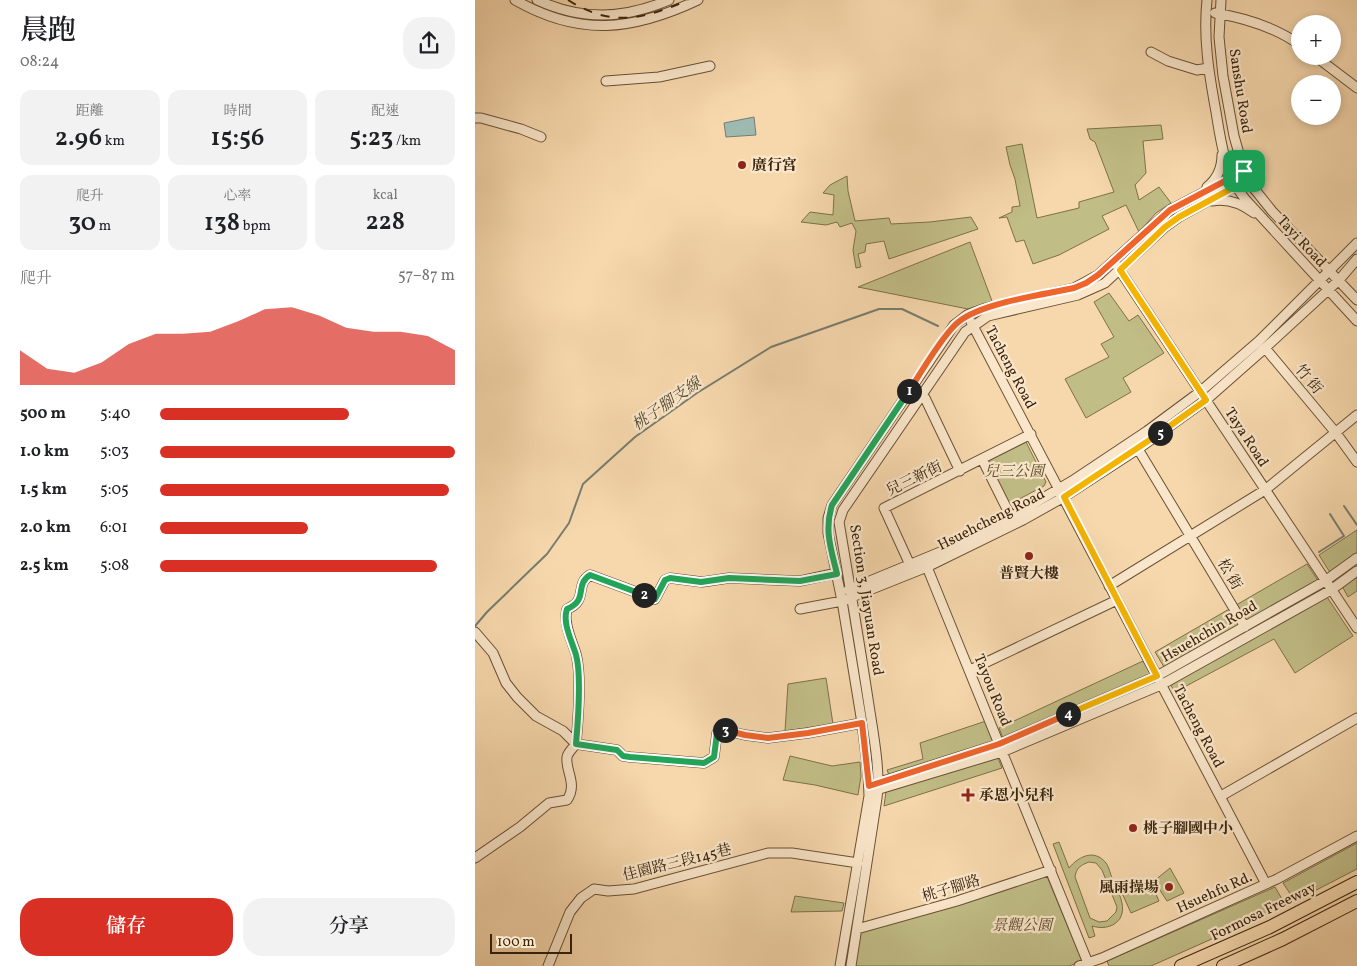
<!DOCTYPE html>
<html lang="zh-TW">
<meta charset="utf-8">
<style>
body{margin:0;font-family:Vollkorn,"Noto Serif TC",serif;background:#f2f2f2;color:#202124;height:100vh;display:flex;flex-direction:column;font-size:19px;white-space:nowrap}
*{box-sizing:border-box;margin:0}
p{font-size:16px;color:#757577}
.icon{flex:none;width:28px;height:28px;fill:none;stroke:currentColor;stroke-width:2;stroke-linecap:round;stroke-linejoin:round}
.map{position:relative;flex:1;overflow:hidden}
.side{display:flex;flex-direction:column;background:#fff;width:475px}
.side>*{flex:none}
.buttons{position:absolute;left:816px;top:15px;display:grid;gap:10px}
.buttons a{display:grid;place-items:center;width:50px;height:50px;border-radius:50%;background:#fff;box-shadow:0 2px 8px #0003;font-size:25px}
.scale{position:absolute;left:15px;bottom:12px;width:82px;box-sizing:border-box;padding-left:5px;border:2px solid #3a240c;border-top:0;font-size:14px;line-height:18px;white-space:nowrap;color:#3a240c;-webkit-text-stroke:4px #fae6ca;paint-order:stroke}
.pin{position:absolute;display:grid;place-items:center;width:42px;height:42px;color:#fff;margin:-21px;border-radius:10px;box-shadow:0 2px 8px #0006}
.km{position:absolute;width:25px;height:25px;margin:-12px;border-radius:50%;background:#222;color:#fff;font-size:14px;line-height:25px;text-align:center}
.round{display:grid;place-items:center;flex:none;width:52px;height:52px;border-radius:20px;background:#f2f2f2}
.summary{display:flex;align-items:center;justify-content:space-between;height:85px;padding:0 20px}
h1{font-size:28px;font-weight:600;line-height:38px}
.stats{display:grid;grid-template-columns:repeat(3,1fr);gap:8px;height:85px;padding:5px 20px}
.stats div{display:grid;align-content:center;border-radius:12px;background:#f2f2f2;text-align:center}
.stats b{font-size:25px;font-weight:600}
.stats small{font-size:14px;font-weight:400}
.stats p{font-size:14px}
.chart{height:140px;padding:10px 20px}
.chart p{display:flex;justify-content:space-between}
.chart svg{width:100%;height:90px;margin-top:5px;fill:#d93025;opacity:.7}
.action{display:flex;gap:10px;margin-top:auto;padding:10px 20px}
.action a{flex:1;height:58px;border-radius:20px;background:#d93025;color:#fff;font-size:20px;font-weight:600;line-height:58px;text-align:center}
.action a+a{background:#f2f2f2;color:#202124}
ul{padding:0 20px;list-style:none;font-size:16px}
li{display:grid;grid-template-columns:80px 60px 1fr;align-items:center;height:38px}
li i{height:12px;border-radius:6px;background:#d93025}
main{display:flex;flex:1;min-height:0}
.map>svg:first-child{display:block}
</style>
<main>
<section class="side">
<div class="summary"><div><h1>晨跑</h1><p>08:24</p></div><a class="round"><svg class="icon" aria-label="share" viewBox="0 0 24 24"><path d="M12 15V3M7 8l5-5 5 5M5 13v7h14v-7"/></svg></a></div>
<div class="stats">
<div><p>距離</p><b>2.96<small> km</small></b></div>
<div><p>時間</p><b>15:56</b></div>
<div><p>配速</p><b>5:23<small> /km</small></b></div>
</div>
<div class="stats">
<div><p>爬升</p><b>30<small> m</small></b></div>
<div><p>心率</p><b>138<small> bpm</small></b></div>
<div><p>kcal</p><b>228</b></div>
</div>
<div class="chart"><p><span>爬升</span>57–87 m</p>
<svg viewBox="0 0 160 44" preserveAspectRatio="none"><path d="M0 44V27L10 36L20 38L30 33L40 24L50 19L60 19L70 18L80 13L90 7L100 6L110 10L120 16L130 18L140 18L150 20L160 27V44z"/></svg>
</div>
<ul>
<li><b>500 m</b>5:40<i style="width:64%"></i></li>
<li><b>1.0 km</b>5:03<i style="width:100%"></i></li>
<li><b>1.5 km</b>5:05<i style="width:98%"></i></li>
<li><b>2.0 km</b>6:01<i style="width:50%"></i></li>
<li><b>2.5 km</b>5:08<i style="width:94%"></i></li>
</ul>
<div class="action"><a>儲存</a><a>分享</a></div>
</section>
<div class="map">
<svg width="882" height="966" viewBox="0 0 882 966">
<rect width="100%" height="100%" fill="#f7d8ad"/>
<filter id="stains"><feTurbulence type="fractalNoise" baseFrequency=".004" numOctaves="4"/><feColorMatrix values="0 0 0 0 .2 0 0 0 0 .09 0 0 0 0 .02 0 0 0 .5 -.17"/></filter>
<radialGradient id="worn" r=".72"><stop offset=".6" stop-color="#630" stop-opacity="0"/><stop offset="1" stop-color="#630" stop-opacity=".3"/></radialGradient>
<path fill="#c1bd86" stroke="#7e7049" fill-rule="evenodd" d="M686,125L688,139L668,141L671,173L660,185L664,200L684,187L696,203L681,213L664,232L651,205L627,216L634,229L584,255L558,264L549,240L541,242L532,217L524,218L537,212V207L545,206L540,179L535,165L531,147L547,144L562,218L604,208V202L639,192L620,142L615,139L612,129Z
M372,176L373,191L380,221L414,218L416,224L455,222L496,217L503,229L414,259L409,241L391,244L390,252L383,254L386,267L381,268L378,250L381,231L377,223L365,227L362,222L351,225L326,222L335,212L358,215L359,195L348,193L355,185Z
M495,242L517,301L493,309L383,287Z
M634,293L654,321L663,315L689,353L648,378L656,392L611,418L590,379L634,357L626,344L639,337L619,302Z
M549,438L571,482L569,486L531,506L507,459Z
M882,530V555L856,574L844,555Z
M832,564L844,582L689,667L680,652Z
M882,575V591L873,597L867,586Z
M852,597L878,636L820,673L799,639L700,692L695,684Z
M668,661L676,675L528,738L524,728Z
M351,678L358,724L310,731L313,684Z
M511,721L518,742L414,775L412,770L448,759L445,743Z
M315,756L357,766L385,762L386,776L383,795L340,785L308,780Z
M519,758H523L527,768L409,806L411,792Z
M584,842L594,868C603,857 619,848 631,863C634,867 636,876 638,881C641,888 646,896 647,903C651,923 633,931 617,926L620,936L614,938L578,844ZM614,862L621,863L627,870L642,907L641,912L632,921L624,922L615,918L600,877C601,868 606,865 614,862Z
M882,843V869L820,901L808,883Z
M695,868L709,893L692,901L679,881Z
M571,874L607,961L594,966H379L386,932Z
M674,879L684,901L656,913L646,891Z
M800,887L811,906L676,966H634L632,961Z
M320,896L369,903L367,911L316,912Z"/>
<path fill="#9eb9af" stroke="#767d6e" d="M279,117L281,135L251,137L249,123Z"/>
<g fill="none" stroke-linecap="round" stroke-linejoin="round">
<path stroke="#767d6e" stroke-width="2" d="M869,506L882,525
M844,552L869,536L855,514
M0,626L12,612L72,554L94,523L108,484L160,437L222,393L296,347L404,309H427L463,326"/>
<defs>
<path id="minor" d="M40,0C105,37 157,31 223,0
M62,0C108,21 148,19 194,0
M732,0C728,38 734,74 741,112C746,143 750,174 770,199L882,321
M746,0L744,37L748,76L759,136L769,171L777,186L797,211L882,300
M740,13C770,18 800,27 825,45
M676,52L693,61L722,70L733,68
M840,56L882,88
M131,81L184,77L235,66
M0,118H6L46,129L66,137
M732,187C742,179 747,168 747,155
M737,201C753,198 766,203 779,213
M642,266L882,628
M496,322L791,884
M790,348L861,433L882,462
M450,398L485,471
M663,449L770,627
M507,459L536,517
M435,565L409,508L556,434
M452,567L613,963
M634,586L790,490L882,415
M373,590L470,550L536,517L597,481L672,431L726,391L784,341L882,243
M325,609L367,601L452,567L548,520L589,497L663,449L731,400L790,348L864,280L882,259
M0,632L18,653L31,683L42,697L61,716L88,731L101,744
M495,670L642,600
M101,744C103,721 107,676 101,654C97,641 88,623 92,609C114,600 99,585 115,575L180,599L190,580L195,578L227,582L254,578L325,581L362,573
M101,744L142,750L148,756L155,757L229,763L239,757L242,733L249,730L270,735L293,738L333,733L387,723
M399,784L524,744L682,676L850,581L882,558
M398,791L527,752L686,685L856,590L882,571
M746,796L882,718
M0,858L45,827L74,803L92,800C103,784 90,771 92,757C93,752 98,748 101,744
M382,929L482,901L576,870
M73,966L95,912L106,898L119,889L133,891L159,889L293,853H317L383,863
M365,966L394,796L393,773L387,723L367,601L353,533V518L357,505L479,325L492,315L511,308L599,288L623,275L695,210L769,171
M376,966L402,798C406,770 397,727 393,699C384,640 374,581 364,522L368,510L490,332L513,316L603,295L630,283L690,227L704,217L773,179
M604,966L627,958L802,879L882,836"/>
<path id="highway" d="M706,966L795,927L882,882
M748,966L808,939L882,901"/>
</defs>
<use href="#minor" stroke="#695134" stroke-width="11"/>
<use href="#highway" stroke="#3a240c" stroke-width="14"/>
<use href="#minor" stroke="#fae6ca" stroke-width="9"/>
<use href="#highway" stroke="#f7d8ad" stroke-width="12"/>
<path stroke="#3a240c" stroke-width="2" stroke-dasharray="9 9" stroke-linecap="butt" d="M93,0C137,28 169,19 213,0"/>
</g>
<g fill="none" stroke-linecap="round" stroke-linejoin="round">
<defs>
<path id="split-1" d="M434,391C447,371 464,341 480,325C501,303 568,295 599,288L611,283L623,275L695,210L769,171"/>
<path id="split-2" d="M169,595L180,599L190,580L195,578L226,582L254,578L325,581L362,574C356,549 349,530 357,505L434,391"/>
<path id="split-3" d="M169,595L115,575C99,585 114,600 92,609C87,623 97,641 101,655C107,676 103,721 101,744L142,750L148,756L155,757L229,763L239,757L242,733L250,730"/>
<path id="split-4" d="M250,730L270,735L293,738L333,733L387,723L394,786L524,744L593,714"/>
<path id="split-5" d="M593,714L682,676L589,497L685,433"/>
<path id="split-6" d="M685,433L731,400L645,270L690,227L704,217L774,179L769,171"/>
</defs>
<use href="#split-1" stroke="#fff" stroke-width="10"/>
<use href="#split-2" stroke="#fff" stroke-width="10"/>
<use href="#split-3" stroke="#fff" stroke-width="10"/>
<use href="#split-4" stroke="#fff" stroke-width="10"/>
<use href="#split-5" stroke="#fff" stroke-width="10"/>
<use href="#split-6" stroke="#fff" stroke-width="10"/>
<use href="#split-1" stroke="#f0652b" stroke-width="6"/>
<use href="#split-2" stroke="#22a559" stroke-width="6"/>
<use href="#split-3" stroke="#22a559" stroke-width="6"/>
<use href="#split-4" stroke="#f0652b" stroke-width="6"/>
<use href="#split-5" stroke="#f5b400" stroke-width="6"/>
<use href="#split-6" stroke="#f5b400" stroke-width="6"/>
</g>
<g fill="#8f2418" stroke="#fae6ca" stroke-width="2">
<circle cx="267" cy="165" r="5"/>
<circle cx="554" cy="556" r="5"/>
<path d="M490.5 787.5h5v5h5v5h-5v5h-5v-5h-5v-5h5z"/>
<circle cx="658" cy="828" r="5"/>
<circle cx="694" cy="887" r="5"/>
</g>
<g text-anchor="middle" stroke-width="4.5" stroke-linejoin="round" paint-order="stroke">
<g font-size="15" fill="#3a240c" stroke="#fae6ca">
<text transform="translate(766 91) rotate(81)" y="5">Sanshu Road</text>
<text transform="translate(827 241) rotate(47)" y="5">Tayi Road</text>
<text transform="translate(536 367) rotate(62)" y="5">Tacheng Road</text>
<text transform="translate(834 379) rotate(50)" y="5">竹 街</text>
<text transform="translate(772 437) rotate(57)" y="5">Taya Road</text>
<text transform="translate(439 478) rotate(-26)" y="5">兒三新街</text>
<text transform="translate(516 519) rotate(-27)" y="5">Hsuehcheng Road</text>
<text transform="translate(755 574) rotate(60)" y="5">松 街</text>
<text transform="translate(392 600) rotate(81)" y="5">Section 3, Jiayuan Road</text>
<text transform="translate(734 631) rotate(-30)" y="5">Hsuehchin Road</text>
<text transform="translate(518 690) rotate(68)" y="5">Tayou Road</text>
<text transform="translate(724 726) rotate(62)" y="5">Tacheng Road</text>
<text transform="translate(202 862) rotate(-14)" y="5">佳園路三段145巷</text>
<text transform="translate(476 888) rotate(-17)" y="5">桃子腳路</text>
<text transform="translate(739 892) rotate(-24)" y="5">Hsuehfu Rd.</text>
<text transform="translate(788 911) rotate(-26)" y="5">Formosa Freeway</text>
</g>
<g font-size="15" font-weight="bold" fill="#3a240c" stroke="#fae6ca" text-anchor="start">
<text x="277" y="170">廣行宮</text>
<text x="554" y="578" text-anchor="middle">普賢大樓</text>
<text x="504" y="800">承恩小兒科</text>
<text x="668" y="833">桃子腳國中小</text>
<text x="684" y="892" text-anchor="end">風雨操場</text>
</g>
<g font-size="15" font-style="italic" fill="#5c4a2a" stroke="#fae6ca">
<text x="539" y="476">兒三公園</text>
<text x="547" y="930">景觀公園</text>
</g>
<g font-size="16" font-style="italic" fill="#534935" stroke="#fae6ca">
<text transform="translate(191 403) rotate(-35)" y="6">桃子腳支線</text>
</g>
</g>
<rect width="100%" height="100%" filter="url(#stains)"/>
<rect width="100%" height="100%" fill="url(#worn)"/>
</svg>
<div class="buttons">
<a>+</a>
<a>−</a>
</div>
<div class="scale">100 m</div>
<div class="pin" style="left:769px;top:171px;background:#1e9e55"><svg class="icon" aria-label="arrive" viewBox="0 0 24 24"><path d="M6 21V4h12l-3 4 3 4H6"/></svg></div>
<b class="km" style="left:434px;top:391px">1</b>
<b class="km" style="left:169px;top:595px">2</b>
<b class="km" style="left:250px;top:730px">3</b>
<b class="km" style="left:593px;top:714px">4</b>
<b class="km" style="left:685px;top:433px">5</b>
</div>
</main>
